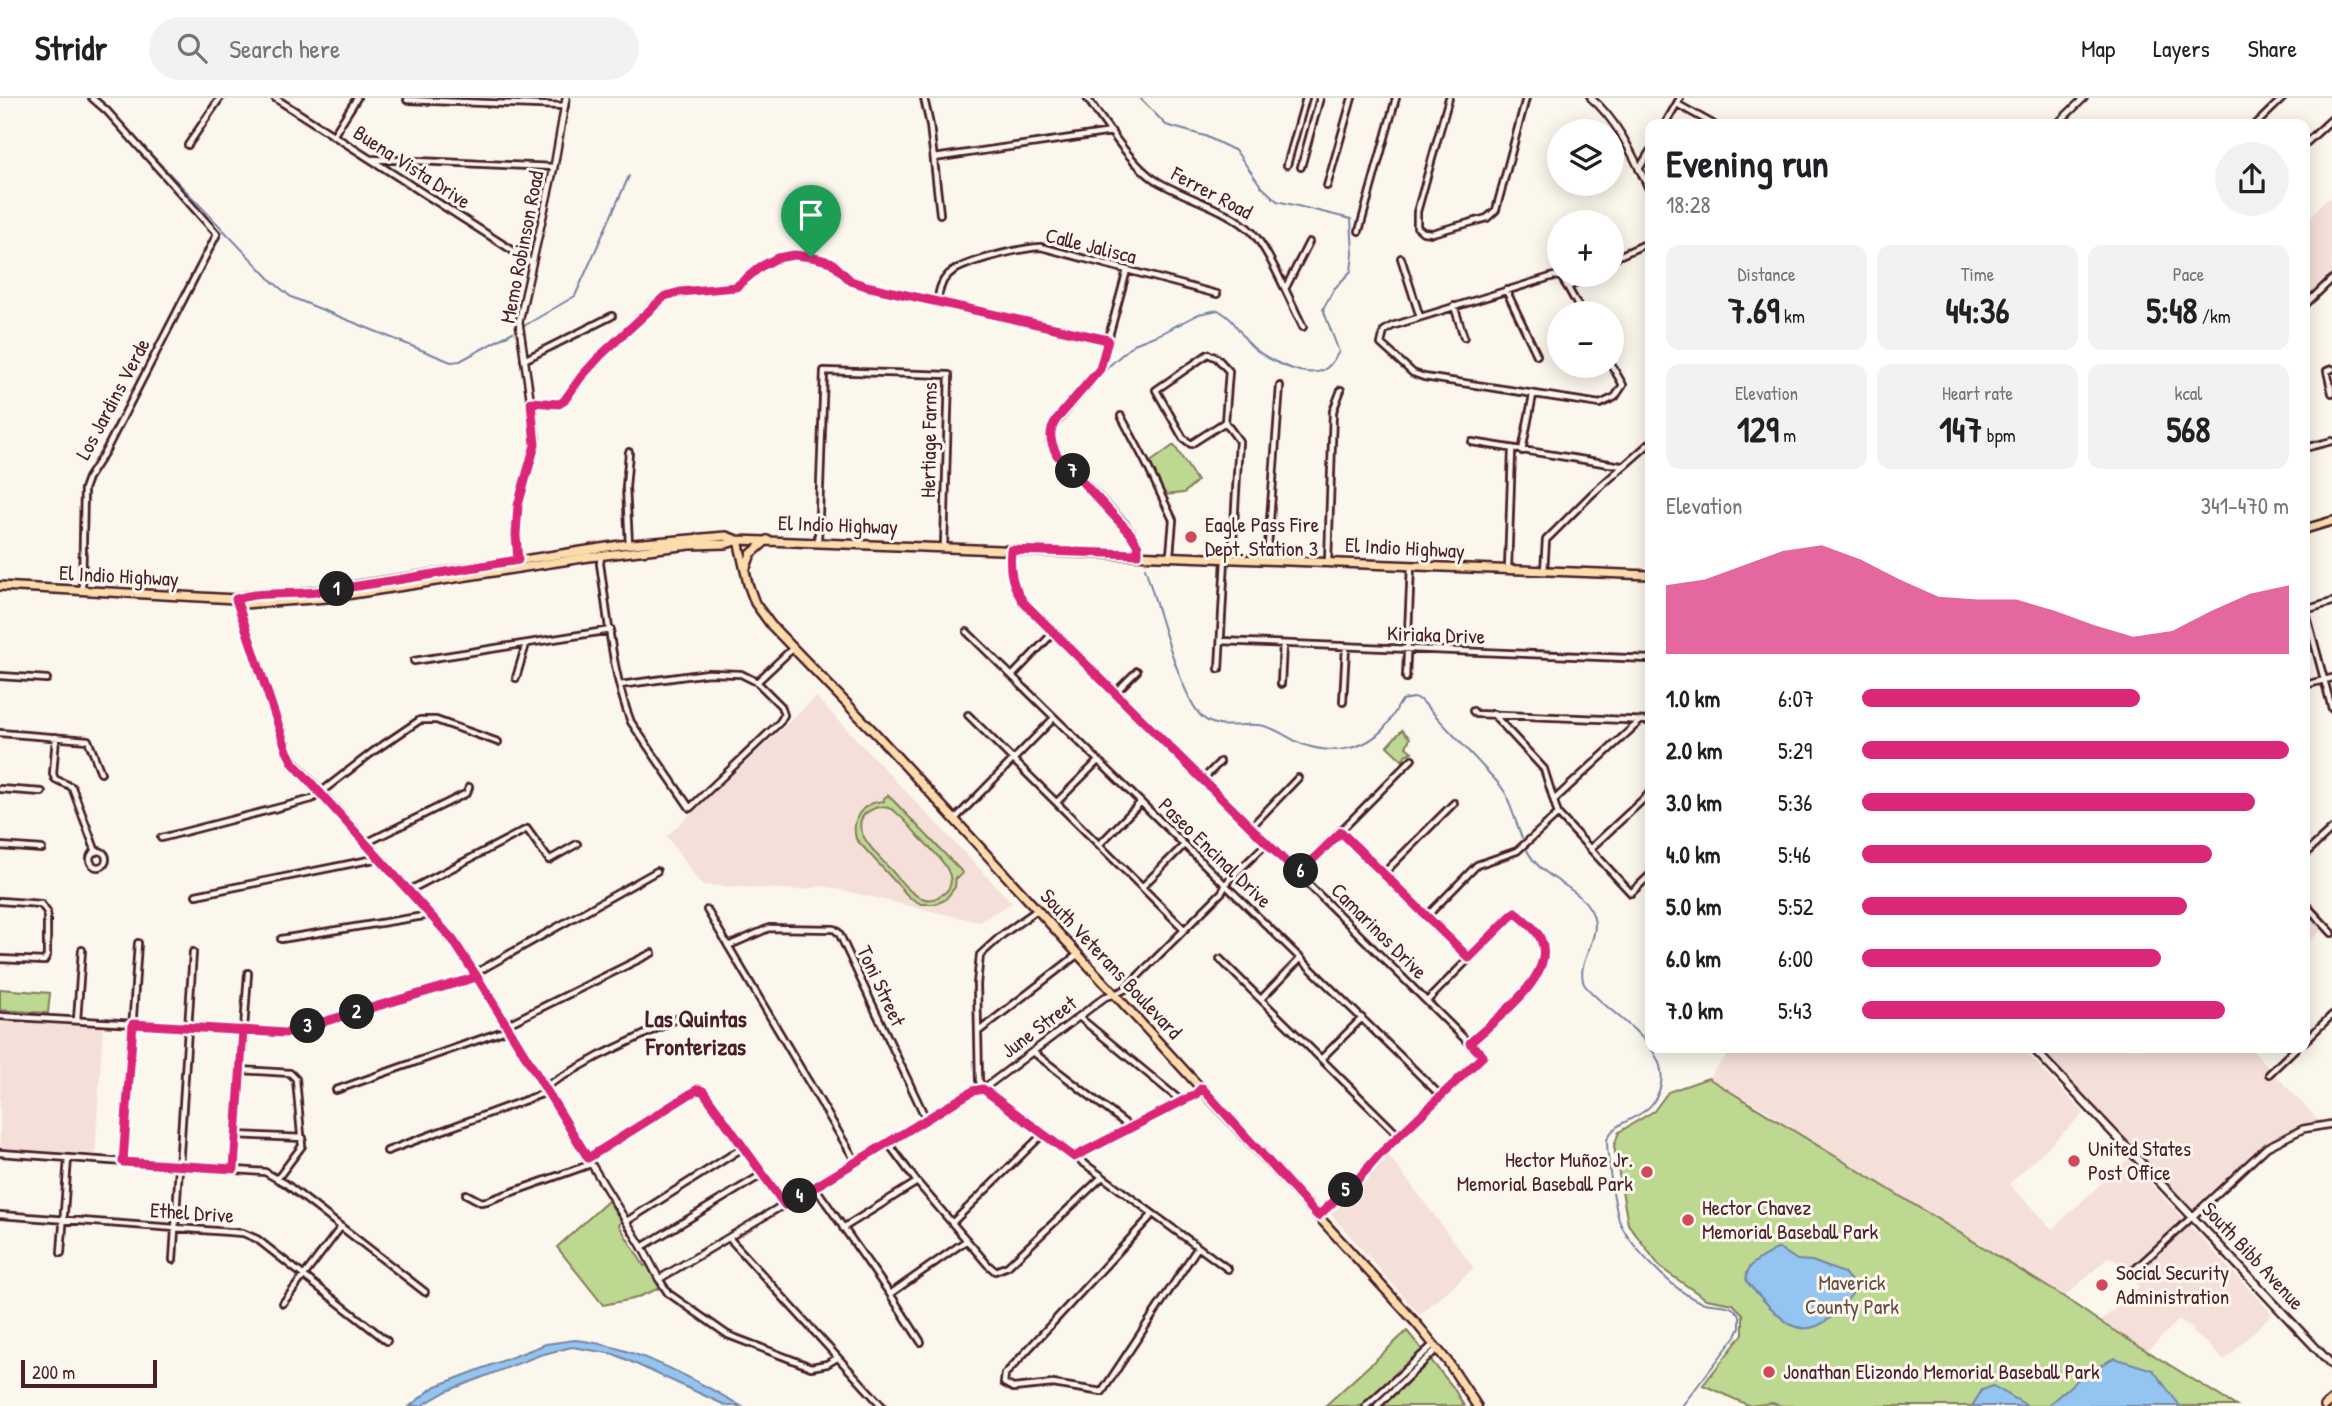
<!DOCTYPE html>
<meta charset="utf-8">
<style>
body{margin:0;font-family:"Patrick Hand",sans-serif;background:#f2f2f2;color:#202124;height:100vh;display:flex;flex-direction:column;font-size:26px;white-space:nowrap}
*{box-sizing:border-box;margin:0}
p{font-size:23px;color:#757577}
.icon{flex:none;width:38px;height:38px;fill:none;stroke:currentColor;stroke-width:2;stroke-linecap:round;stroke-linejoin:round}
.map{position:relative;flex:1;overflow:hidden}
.details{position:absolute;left:1645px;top:21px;width:665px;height:934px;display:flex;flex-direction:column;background:#fff;border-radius:14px;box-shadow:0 4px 18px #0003}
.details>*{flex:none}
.buttons{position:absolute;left:1547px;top:21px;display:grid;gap:14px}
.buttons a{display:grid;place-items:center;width:77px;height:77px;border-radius:50%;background:#fff;box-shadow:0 4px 18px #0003;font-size:35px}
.scale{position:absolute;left:21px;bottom:18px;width:136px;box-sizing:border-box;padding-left:7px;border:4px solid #4a1f2b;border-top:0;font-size:19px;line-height:24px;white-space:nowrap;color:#4a1f2b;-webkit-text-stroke:5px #fbf7ec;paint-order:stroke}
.pin{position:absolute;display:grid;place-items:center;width:60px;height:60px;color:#fff;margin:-72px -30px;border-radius:50% 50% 50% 0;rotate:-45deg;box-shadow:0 0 7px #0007}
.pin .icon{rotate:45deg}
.km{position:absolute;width:35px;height:35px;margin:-18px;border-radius:50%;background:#222;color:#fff;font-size:19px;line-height:35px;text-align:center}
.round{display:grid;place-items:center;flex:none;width:74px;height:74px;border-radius:37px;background:#f2f2f2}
.summary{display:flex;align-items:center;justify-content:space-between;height:119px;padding:0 21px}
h1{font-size:38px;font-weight:700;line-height:52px}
.metrics{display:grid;grid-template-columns:repeat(3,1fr);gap:10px;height:119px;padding:7px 21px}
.metrics div{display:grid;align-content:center;border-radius:14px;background:#f2f2f2;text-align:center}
.metrics b{font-size:35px;font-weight:700}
.metrics small{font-size:19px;font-weight:400}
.metrics p{font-size:19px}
.chart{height:196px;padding:14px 21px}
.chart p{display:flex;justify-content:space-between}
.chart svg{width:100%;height:126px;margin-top:7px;fill:#db2777;opacity:.7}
ul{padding:0 21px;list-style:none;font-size:23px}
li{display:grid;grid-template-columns:112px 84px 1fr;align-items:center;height:52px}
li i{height:18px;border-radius:9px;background:#db2777}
header{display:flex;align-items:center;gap:42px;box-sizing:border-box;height:98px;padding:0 35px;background:#fff;border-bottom:2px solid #e0e0e0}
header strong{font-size:33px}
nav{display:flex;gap:38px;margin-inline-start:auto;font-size:24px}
.search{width:490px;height:63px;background:#f2f2f2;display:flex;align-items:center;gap:18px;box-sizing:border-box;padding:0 24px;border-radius:38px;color:#757577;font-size:26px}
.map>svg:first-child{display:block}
</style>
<header>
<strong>Stridr</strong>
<div class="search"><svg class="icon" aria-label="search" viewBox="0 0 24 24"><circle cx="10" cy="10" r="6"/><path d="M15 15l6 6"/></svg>Search here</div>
<nav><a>Map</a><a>Layers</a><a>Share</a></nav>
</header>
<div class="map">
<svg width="2332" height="1308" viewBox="0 0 2332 1308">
<rect width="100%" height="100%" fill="#fbf7ec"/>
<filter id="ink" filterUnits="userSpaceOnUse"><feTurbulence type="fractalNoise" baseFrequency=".0143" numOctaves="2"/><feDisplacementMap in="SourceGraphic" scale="14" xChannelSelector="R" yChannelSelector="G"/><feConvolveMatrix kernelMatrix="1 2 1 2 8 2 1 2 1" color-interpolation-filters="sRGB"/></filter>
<g filter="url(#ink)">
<path fill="#f4e0d8" d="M2332,99V177L2305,203V127L2323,104Z
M816,599L1012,805L979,824L823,788L800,792L701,787L667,738Z
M2305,811L2322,831L2305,847Z
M0,923L103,929L95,1056L0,1050Z
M1733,950H2022L2084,1015L2009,1086L2052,1131L2128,1061L2272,1216L2224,1263L2206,1244L2193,1235L2194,1231L2179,1222L2147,1253L2100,1224L2139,1189L2117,1163L2109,1159L2064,1199L1869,1082L1765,1012L1708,980Z
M2041,950H2250L2320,1024L2289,1033L2260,1049L2194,1109L2189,1108Z
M1387,1055L1474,1170L1420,1217L1329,1114Z"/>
<path fill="#bdd890" stroke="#847c5e" stroke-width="2" fill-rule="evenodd" d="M1174,347L1197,383L1184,395L1164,397L1149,365Z
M1402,632L1410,640L1406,649L1412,654L1405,657L1403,663L1387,648Z
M888,697L963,775L958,780L956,779L955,789L945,802L936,806H921L909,799L856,741C851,720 862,704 884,703L883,701ZM878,709C884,709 889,709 894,713C903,719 912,731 920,740C933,753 970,784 938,799C933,802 927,802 922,800C909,796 899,780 890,771C876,755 838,722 878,709Z
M0,891L50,895L48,915L0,912Z
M1708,980L2064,1199L2100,1224L2236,1308H1782L1772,1305L1750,1308L1703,1287L1743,1236V1216L1733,1206L1706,1201L1661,1170L1628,1126L1614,1048L1619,1034L1654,1013L1668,994Z
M608,1103L622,1123L619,1127L644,1168L648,1166L660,1190L633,1201L603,1207L557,1149Z
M1407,1233L1453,1289L1464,1308H1325Z"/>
<path fill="#93c5f0" stroke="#7683a1" stroke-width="2" d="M1779,1150L1797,1162L1812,1163L1844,1175L1857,1189C1843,1209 1819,1241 1791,1227C1777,1219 1758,1196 1747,1184C1742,1167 1766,1157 1779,1150Z
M575,1242C631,1247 693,1280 741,1308H727L614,1256L572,1249L540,1257L447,1293L421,1308H410L434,1289L546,1246Z
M2114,1260L2153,1272L2180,1308H2047L2082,1278Z
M1993,1288L2028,1308H1972L1982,1292Z"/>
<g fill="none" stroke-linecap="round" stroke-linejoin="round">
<path stroke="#7683a1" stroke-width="2" d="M98,0L120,24
M1140,0L1166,27L1205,38L1236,53L1261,88L1277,103L1351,121L1353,156L1351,173L1334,191L1323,211L1339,254C1335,259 1331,268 1325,271C1306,283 1259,259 1247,243C1234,227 1236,223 1218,212L1199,216L1162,235L1134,246L1109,268L1059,325C1053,338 1056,346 1063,357L1128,423L1142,445
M124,28L273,184L291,199L451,264L460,263L513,234
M524,228L575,198L629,78
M1145,470C1156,502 1180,598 1202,619C1220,635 1243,623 1264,628C1278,631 1289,641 1302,646C1331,657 1365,653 1385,629C1392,621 1396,611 1402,602L1413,600L1421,602L1500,687L1506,696L1522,740
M1527,752C1541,782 1583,789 1593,817C1602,841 1575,864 1584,886C1606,917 1690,954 1652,1006C1640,1022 1614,1022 1607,1042C1607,1061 1614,1104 1619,1122C1627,1146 1677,1196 1701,1204C1715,1209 1732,1203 1740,1218V1230L1736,1238L1682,1308"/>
<defs>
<path id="minor" d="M275,0L532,165
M924,0L930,27L940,116
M1087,0C1104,24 1132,68 1157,83C1185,100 1229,111 1252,134C1269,152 1291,205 1303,229
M1449,0L1417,114V129L1423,134L1432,135L1487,120L1496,112L1526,0
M407,2L565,8
M1677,6L1713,26
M1665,26L1680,0
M2256,26L2283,0
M333,38L357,0
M2305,46L2332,21
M188,47L220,0
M934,60L1112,34
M371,61L554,69
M1287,67L1306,0
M1301,69L1320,0
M1639,71L1650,53
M1327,88L1352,0
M1359,133L1396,0
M1401,160L1420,219
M1612,161L1650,144
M1127,172L1100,271L1051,331L1050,343L1057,357L1131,434L1138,448L1137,456
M1587,177L1568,190L1561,179L1554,178L1392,228L1384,233L1381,246L1413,275L1424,279L1600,306L1615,299L1623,287L1612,268
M1568,190L1582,215
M1285,191L1309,144
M1506,192L1537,257
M937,204C939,195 940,185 947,178C959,164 1021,150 1041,149L1217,196
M2305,207L2332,181
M1454,208L1464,239
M524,262L612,218
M2332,271L2327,273L2332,295
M531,304L559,306L564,303L581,280L601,257L652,208L670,196L736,189L769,163L794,157L831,164L851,183L866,188L1108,242
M1121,318L1146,365L1173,422L1170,457
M1225,324L1191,346L1183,340L1156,292L1208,256L1217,260L1229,273L1225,324L1239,343L1232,461
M1472,344L1622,368
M2305,350L2332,343
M1522,353L1533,297
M818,444L824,273L949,277L944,448
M629,446L626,389L629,354
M1011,452C1009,474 1012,489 1025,506L1483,959L1381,1055L1358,1081L1319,1118
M601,457L600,466C608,517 612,577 631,624L690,710L780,624L784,617L781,608L757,584L741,576L708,575L620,587
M1267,462L1280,288
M1328,464L1333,313L1341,292
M1508,471L1512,352
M1544,473L1546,442L1592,396L1650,345
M82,493L84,391L88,380L106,352L217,136L107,13L92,0
M2305,511L2332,611
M2305,512L2332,504
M967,534L1442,999
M1221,543L1650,561
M414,563L611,532
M1219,571L1225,461
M0,578L47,581
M1012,578L1054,534
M516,580L526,546
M1406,580L1411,468
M757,584L793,550
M1281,586L1283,546
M2305,587L2332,580
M1116,594L1137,573
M1343,604L1346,549
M1473,613L1476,616L1650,623
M1493,616L1544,671L1558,716L1631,795L1650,777
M968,617L1184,831
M0,635L88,642L101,675
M56,639L53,676L55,681L72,689L96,754
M1203,681L1220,664
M0,691L42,694
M1554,702L1640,623
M1057,704L1098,663
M955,721L1054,620
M1251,729L1298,680
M1341,734L1469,860
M161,740L312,701L374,653L420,622H436L498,644
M366,745L467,695L469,689
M1099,747L1140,705
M0,748L42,751
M1590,751L1650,695
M90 761a8 8 0 1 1 16 0a8 8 0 1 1-16 0Z
M2305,756L2332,731
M1384,775L1454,705
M1298,776L1412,661
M1142,789L1183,748
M408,793L527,731L549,762L577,746
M196,797L379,760
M0,803L41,806L47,814V858L44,863L0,861
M2305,806L2332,835
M707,812L856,1064
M1037,812L1002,837L980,857L977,886L979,982L983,991L1228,1171
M1427,818L1477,767L1517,753L1558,716
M281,841L430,817
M728,848L769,830L834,831L839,835L926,1021
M1220,861L1399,1038
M1115,896L1124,892L1222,794L1228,783L1267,745
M1261,901L1301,860
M1427,903L1515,814C1524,822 1537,831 1541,842C1557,879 1493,924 1470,945
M0,918L285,935L477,879L479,873L657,773
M1079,919L1181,1003
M77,922L82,852
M506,927L652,855
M979,933L1077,857
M2305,943L2332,917
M1033,954L1130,1029
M1321,961L1362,920
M241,972L290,975L296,981L302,1048L278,1080
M2269,976L2296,950
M544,989L599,958L683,918
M336,992L509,931
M236,1037L303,1040
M888,1045L917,1084L988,1167L995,1173L1008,1168L1102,1079
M387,1053L547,994
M0,1055L265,1074L286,1086L425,1194
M1074,1059L1196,996L1202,990
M588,1060L698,991L703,993L785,1106
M123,1064L138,845
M234,1071L248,875
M815,1089L890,1196L921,1244
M466,1096L481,1104L487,1103L591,1066
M1153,1116L1009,1272L1005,1276L1004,1285L1013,1290L1053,1286L1102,1294L1198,1149
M0,1117L243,1135L257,1141L387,1243
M627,1123L744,1049
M952,1125L1043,1036
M843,1130L917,1084
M729,1140L882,1308
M642,1149L763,1076
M61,1155L68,1060
M173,1162L193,854
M2131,1175L2192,1119
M659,1181L668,1195L728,1237L811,1269L827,1266L837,1260
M890,1196L967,1142
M283,1205L341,1129
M1366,1308L1433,1247
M1377,1308L1437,1251"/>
<path id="tertiary" d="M1591,0C1619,24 1634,60 1650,93
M2057,26L2084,0
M519,464L516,437L518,407L536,340L519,224L554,69L566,0
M236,501L290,659L458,848L642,1149L659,1181L973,994L983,991L1105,899L1115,896
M2192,1119L2267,1049L2303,1031L2332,1026"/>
<path id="secondary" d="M2033,950L2332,1267"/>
<path id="primary" d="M2305,431L2332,423
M738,442L748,486L755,505L771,527L878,638L1416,1225L1448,1264L1477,1308
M745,472L751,456L767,442
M0,488L236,501L246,498L282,497L334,491L620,447L726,438L737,442
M236,501L244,506L327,500L589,459L690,447L726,446L738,442L1650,477
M2325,1308L2332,1302"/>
</defs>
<use href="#minor" stroke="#4a1f2b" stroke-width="10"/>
<use href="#tertiary" stroke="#4a1f2b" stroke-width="10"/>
<use href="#secondary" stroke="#4a1f2b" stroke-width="11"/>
<use href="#primary" stroke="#4a1f2b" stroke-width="12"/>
<use href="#minor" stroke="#fbf7ec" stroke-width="4.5"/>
<use href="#tertiary" stroke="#fbf7ec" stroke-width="5"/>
<use href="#secondary" stroke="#fbf7ec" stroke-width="6"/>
<use href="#primary" stroke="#fddcac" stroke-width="7"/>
</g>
</g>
<g fill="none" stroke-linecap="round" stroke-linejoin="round" filter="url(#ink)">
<defs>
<path id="route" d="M811,159L794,157L777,160L760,169L736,189L680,194L665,198L601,257L581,279L564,303L559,306L531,304L535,347L518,407L516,437L518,462C451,473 384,485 316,494C291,497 260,493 236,501L287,653L293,665L453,842L477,879L285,935L133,926L123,1064L234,1071L243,932L285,935L477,879L588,1060L698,991L703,993L785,1107L973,993L983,991L1074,1059L1196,996L1202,990L1318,1118L1358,1081L1381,1055L1483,958L1470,945C1492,924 1557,878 1541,842C1537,831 1524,822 1515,814L1469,860L1341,734L1298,776L1025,506C1012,489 1009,473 1011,452L1138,456V448L1130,435L1057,357C1050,343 1048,335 1056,322L1100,271L1108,242L866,188L851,183L831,164L811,159"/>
</defs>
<use href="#route" stroke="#fff" stroke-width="14"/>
<use href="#route" stroke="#db2777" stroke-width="9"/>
</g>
<g fill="#d1495b" stroke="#fbf7ec" stroke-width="2.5">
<circle cx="1191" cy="439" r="7"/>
<circle cx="2074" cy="1063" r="7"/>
<circle cx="1647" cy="1074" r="7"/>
<circle cx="1688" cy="1122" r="7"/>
<circle cx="2102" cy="1187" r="7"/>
<circle cx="1769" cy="1274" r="7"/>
</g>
<g text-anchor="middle" stroke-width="6" stroke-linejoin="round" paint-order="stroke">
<g font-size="21" fill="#4a1f2b" stroke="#fbf7ec">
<text transform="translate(412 69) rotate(33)" y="7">Buena Vista Drive</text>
<text transform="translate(1212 95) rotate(28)" y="7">Ferrer Road</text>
<text transform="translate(1091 148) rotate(14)" y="7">Calle Jalisca</text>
<text transform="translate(522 149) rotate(-79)" y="7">Memo Robinson Road</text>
<text transform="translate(113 301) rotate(-62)" y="7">Los Jardins Verde</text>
<text transform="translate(929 342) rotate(-89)" y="7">Hertiage Farms</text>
<text transform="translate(838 427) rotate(2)" y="7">El Indio Highway</text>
<text transform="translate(1405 450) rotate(3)" y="7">El Indio Highway</text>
<text transform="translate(119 478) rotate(3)" y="7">El Indio Highway</text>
<text transform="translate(1436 537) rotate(2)" y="7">Kiriaka Drive</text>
<text transform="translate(1215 755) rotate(44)" y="7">Paseo Encinal Drive</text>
<text transform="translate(1379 833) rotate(45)" y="7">Camarinos Drive</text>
<text transform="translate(1111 866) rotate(47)" y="7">South Veterans Boulevard</text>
<text transform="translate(881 888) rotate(65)" y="7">Toni Street</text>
<text transform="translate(1039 929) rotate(-37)" y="7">June Street</text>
<text transform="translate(192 1115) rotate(4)" y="7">Ethel Drive</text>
<text transform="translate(2253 1158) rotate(47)" y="7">South Bibb Avenue</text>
</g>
<g font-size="21" fill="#4a1f2b" stroke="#fbf7ec" text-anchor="start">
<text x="1205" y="434">Eagle Pass Fire<tspan x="1205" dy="24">Dept. Station 3</tspan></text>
<text x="2088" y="1058">United States<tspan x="2088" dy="24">Post Office</tspan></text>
<text x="1633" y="1069" text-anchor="end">Hector Muñoz Jr.<tspan x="1633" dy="24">Memorial Baseball Park</tspan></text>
<text x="1702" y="1117">Hector Chavez<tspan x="1702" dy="24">Memorial Baseball Park</tspan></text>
<text x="2116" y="1182">Social Security<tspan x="2116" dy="24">Administration</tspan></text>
<text x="1783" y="1281">Jonathan Elizondo Memorial Baseball Park</text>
</g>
<g font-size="21" fill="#674d44" stroke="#fbf7ec">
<text x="1852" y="1192">Maverick<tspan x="1852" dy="24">County Park</tspan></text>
</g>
<g font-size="24" font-weight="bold" fill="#4a1f2b" stroke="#fbf7ec">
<text x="696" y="929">Las Quintas<tspan x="696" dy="28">Fronterizas</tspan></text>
</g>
</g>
</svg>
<div class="buttons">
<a><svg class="icon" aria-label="layers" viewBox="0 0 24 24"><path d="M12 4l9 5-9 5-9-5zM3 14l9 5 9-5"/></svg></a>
<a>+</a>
<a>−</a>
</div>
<div class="scale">200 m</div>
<div class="pin" style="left:811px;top:159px;background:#1e9e55"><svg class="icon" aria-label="arrive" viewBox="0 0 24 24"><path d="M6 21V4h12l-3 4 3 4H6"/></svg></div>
<b class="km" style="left:337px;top:491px">1</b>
<b class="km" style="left:357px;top:914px">2</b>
<b class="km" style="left:308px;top:928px">3</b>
<b class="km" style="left:800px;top:1098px">4</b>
<b class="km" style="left:1346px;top:1092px">5</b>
<b class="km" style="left:1301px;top:773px">6</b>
<b class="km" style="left:1073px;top:373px">7</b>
<section class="details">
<div class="summary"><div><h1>Evening run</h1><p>18:28</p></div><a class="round"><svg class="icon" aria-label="share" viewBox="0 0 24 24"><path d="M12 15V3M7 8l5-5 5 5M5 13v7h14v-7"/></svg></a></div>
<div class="metrics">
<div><p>Distance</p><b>7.69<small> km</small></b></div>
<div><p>Time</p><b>44:36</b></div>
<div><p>Pace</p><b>5:48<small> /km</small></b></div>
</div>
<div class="metrics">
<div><p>Elevation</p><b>129<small> m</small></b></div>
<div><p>Heart rate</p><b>147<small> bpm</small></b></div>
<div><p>kcal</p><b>568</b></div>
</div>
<div class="chart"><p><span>Elevation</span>341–470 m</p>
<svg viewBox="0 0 160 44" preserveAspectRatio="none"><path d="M0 44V20L10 18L20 13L30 8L40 6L50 11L60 18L70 24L80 25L90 25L100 29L110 34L120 38L130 36L140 29L150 23L160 20V44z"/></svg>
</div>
<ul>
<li><b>1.0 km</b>6:07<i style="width:65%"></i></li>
<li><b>2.0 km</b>5:29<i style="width:100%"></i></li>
<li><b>3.0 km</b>5:36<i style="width:92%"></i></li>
<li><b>4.0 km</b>5:46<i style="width:82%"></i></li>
<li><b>5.0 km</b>5:52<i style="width:76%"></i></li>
<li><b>6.0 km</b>6:00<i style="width:70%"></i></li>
<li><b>7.0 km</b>5:43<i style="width:85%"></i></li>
</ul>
</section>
</div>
